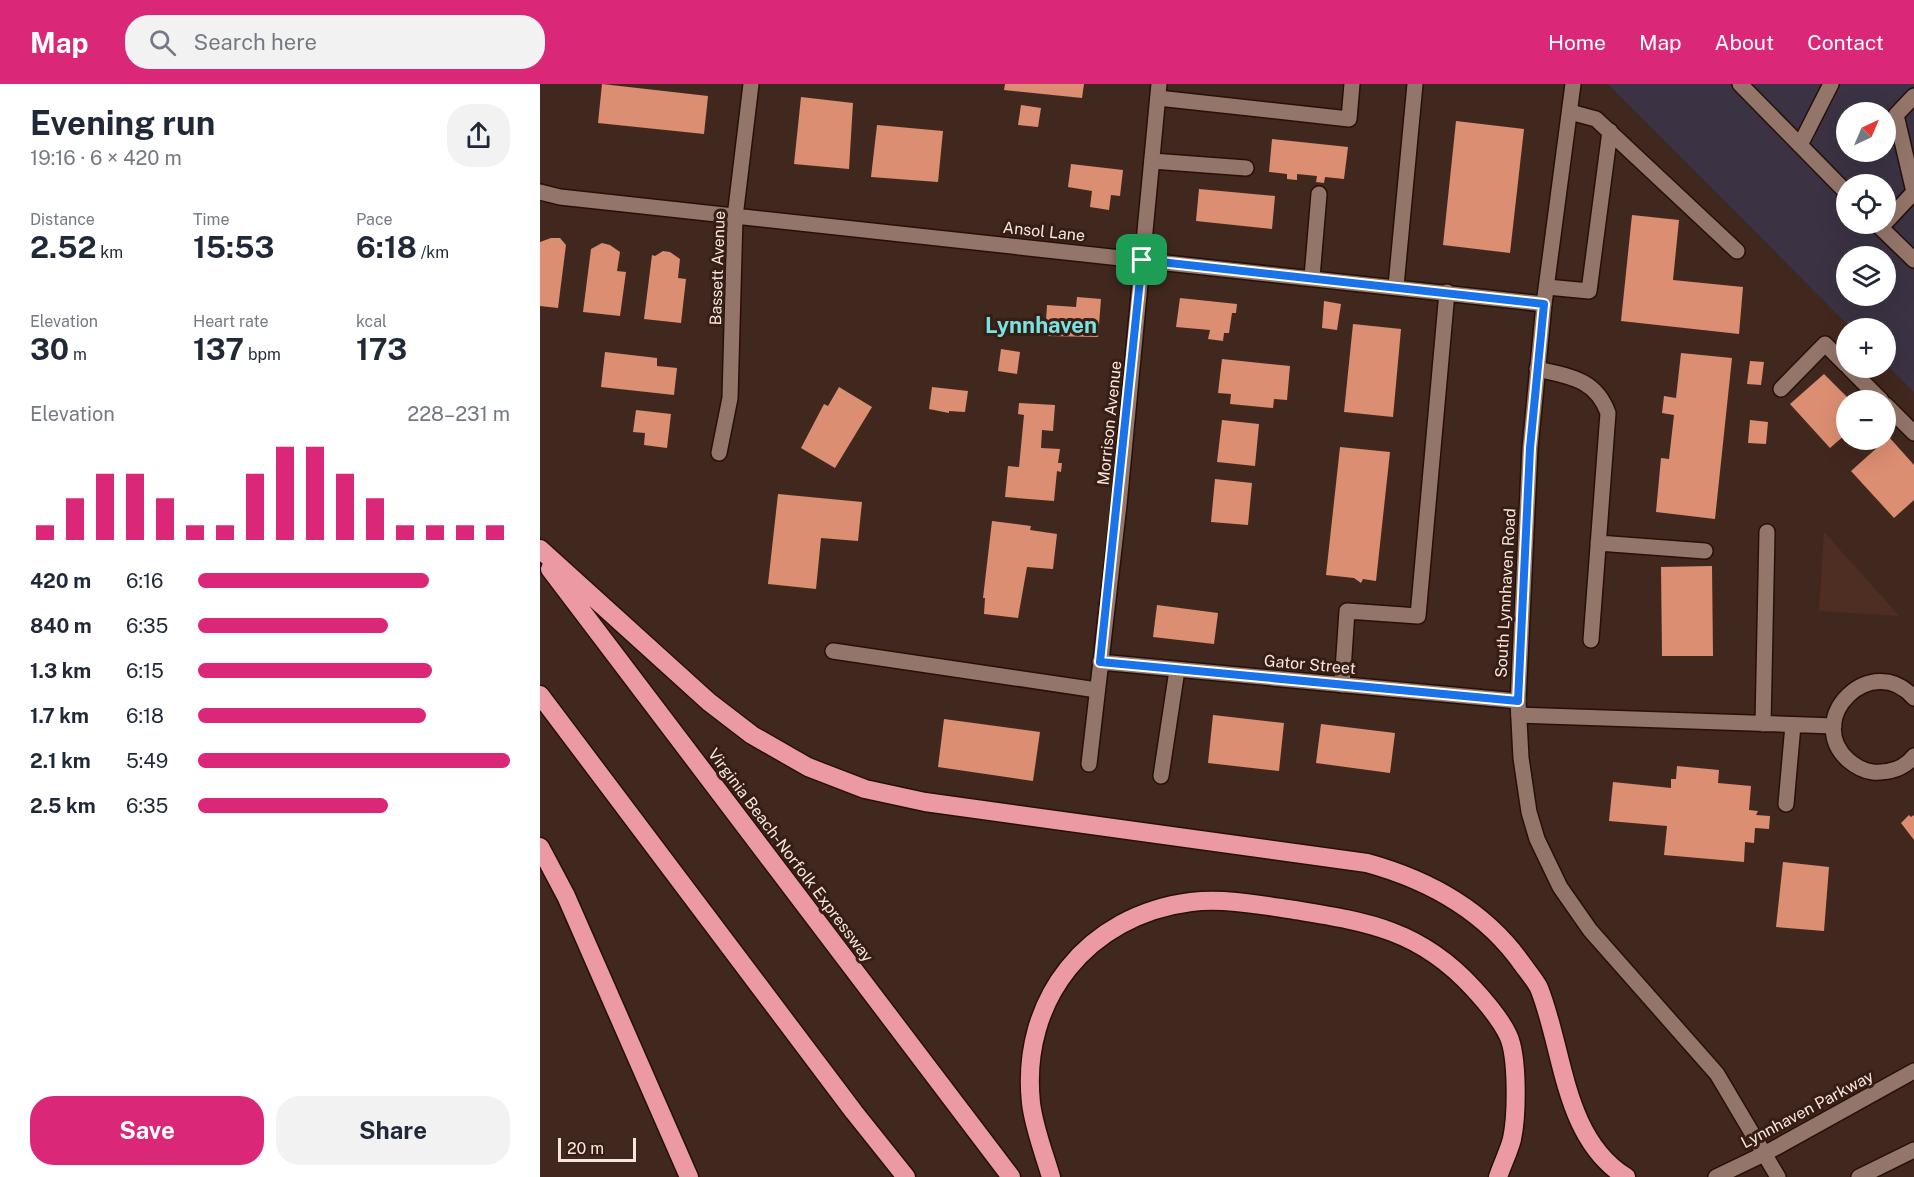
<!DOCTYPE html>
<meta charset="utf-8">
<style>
body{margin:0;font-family:"Public Sans",sans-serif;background:#f2f2f3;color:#1f2937;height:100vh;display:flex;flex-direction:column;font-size:22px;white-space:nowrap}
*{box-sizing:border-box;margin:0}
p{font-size:20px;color:#747a83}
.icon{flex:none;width:33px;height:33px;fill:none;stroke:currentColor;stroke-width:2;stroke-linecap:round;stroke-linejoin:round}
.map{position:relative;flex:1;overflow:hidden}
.sheet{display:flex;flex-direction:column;background:#fff;width:540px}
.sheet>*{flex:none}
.needle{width:39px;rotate:44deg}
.tools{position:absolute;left:1296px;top:18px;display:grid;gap:12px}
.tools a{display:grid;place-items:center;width:60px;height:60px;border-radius:50%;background:#fff;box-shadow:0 6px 24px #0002;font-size:30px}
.scale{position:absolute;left:18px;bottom:15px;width:78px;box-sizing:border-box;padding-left:6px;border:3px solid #f7e6e0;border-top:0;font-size:16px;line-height:21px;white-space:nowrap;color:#f7e6e0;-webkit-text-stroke:4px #361e15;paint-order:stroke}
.pin{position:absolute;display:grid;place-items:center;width:51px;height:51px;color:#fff;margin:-26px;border-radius:12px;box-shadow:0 3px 9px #0006}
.round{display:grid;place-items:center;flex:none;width:63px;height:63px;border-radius:24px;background:#f2f2f3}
.headline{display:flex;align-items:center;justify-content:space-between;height:102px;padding:0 30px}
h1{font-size:33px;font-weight:700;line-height:45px}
.figures{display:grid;grid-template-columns:repeat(3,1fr);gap:9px;height:102px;padding:6px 30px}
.figures div{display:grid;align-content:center}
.figures b{font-size:30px;font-weight:700}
.figures small{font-size:16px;font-weight:400}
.figures p{font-size:16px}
.chart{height:168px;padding:12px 30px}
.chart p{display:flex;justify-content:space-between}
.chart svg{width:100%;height:108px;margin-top:6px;stroke:#db2777;stroke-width:6}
.action{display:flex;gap:12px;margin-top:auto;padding:12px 30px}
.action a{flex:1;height:69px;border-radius:24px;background:#db2777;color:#fff;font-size:24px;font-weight:700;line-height:69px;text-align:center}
.action a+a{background:#f2f2f3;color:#1f2937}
ul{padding:0 30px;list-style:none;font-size:20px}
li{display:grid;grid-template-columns:96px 72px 1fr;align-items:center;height:45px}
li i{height:15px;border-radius:8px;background:#db2777}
header{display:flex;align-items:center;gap:36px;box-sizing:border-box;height:84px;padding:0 30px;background:#db2777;color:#fff}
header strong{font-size:28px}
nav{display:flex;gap:33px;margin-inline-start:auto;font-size:21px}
.search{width:420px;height:54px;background:#f2f2f3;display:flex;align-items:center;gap:15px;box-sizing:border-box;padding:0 21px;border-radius:24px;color:#747a83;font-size:22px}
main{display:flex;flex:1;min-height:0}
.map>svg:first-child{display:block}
</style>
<header>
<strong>Map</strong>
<div class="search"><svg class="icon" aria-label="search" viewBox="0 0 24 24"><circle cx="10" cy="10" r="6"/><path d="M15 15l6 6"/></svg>Search here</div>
<nav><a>Home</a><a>Map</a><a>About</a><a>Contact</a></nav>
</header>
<main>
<section class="sheet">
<div class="headline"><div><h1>Evening run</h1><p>19:16 · 6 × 420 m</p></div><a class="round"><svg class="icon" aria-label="share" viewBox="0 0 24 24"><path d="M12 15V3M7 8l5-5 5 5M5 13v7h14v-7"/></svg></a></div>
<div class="figures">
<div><p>Distance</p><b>2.52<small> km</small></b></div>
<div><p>Time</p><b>15:53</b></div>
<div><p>Pace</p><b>6:18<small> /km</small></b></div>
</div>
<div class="figures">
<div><p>Elevation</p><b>30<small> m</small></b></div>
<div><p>Heart rate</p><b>137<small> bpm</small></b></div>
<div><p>kcal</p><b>173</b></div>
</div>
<div class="chart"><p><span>Elevation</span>228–231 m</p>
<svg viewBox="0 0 160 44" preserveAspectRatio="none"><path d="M5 44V38M15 44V27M25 44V17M35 44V17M45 44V27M55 44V38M65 44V38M75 44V17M85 44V6M95 44V6M105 44V17M115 44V27M125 44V38M135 44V38M145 44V38M155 44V38"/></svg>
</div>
<ul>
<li><b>420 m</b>6:16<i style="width:74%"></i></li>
<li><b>840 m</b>6:35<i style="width:61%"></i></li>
<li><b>1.3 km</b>6:15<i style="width:75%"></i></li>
<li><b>1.7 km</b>6:18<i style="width:73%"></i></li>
<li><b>2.1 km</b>5:49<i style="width:100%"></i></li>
<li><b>2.5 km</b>6:35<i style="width:61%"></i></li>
</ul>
<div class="action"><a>Save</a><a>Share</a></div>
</section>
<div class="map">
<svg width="1374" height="1093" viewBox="0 0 1374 1093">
<rect width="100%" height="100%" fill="#41281f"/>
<path fill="#3b3243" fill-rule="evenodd" d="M1068,0H1374V308L1346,280V244H1311ZM1306,28H1346V68H1306ZM1306,100H1346V140H1306ZM1306,172H1346V212H1306Z"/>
<path fill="#4e2e23" d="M1284,448L1359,532L1279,527Z"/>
<path fill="#dc8e72" d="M62,0L168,12L164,50L58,39Z
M465,0H544L542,14L464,6Z
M261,13L313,19L309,85L254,80Z
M481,21L501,24L498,43L478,41Z
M916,37L984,45L970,169L903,161Z
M337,41L403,47L398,98L331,93Z
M732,55L808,63L804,95L785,93L784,99L776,98L777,92L757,90V96L747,95V90L729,88Z
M531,80L583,86L580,112L571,111L569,126L550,123L552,107L528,103Z
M659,105L735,112L732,145L656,137Z
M1092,131L1139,136L1133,196L1203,203L1199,250L1081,237Z
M11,154H20L26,161L18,224L0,222V158Z
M62,159L70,161L80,168L77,187L86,188L80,232L43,228L51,165Z
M123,167L130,168L140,175L138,194L146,195L141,239L104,235L112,171L115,172Z
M537,213L561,215L558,253L505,252L507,221L536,223Z
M640,214L697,220L696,229H692L689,249H684L683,257L668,255L670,246L636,243Z
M784,217L801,220L797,246L782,244Z
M813,240L861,245L853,333L804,328Z
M461,265L480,268L477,290L458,287Z
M65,268L117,274V282L137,284L134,311L61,303Z
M1141,269L1192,274L1175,435L1116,428L1121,374L1129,375L1134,331L1122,329L1124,312L1136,314Z
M682,275L750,282L747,316L734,315L733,324L690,320L691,310L678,309Z
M1210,277L1224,278L1221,301L1207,300Z
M1284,290L1310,316H1306V350L1290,364L1250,320Z
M299,303L332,323L295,384L261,364L284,320L288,322Z
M392,303L428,307L425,328L409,327V329L389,325Z
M479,319L515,321L513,347L502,346L501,364L520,365L518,379H522L521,388L517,387L514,417L465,413L468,382L479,383L484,331L478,330Z
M96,326L131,330L127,364L104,361L105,349L93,348Z
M682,336L719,340L715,382L677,378Z
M1210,336L1228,338L1226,360L1208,359Z
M1349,353L1374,381V416L1354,434L1311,387Z
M800,363L850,368L836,497L823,495L821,499L814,494L786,491Z
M675,395L712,399L708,441L671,438Z
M238,410L322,418L318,457L281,454L276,505L228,500Z
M452,437L491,442L490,446L517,450L513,485L487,483L478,534L444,530L445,514H443Z
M1172,482L1173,572H1122L1121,483Z
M617,521L678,529L674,560L613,553Z
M673,631L744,639L739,687L668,679Z
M404,635L500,648L493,697L398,683Z
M781,640L855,649L850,689L776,679Z
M1137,682L1179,686L1178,699L1211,702L1209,726L1218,727L1216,731L1230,732L1229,745L1215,744L1214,759L1205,758L1204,778L1124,771L1127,742L1069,737L1073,698L1131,704V695H1136Z
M1369,731L1371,733L1374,731V756L1361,739Z
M1243,778L1289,783L1284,847L1236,843Z"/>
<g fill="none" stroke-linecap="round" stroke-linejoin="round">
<defs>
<path id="lane" d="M618,14L809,35L812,0
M1030,28L1056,35L1197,167
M1260,61L1291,0
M612,77L706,84
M1374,108L1356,31L1374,12
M1346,138L1374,108
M772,193L779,110
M856,202L875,0
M1007,203L1049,207L1070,47
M1309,284L1341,316
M997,285C1029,292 1056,295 1068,329L1051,556
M1241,305L1285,260L1306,281
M1346,321L1374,349
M1058,459L1165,467
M293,567L557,606
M802,601L807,527L878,532L907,208
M1374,614C1332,566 1263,634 1308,676C1315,682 1323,687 1333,688C1348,689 1364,685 1374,672
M979,631L1294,642
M1223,640L1227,448
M621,692L637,586
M1246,720L1253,641"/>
<path id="street" d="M1200,0L1306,108
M0,108L20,113L1004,220
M1337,140L1374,176
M179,369L190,314L195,133L211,0
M560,578L978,617
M549,680L579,421L619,0"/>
<path id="secondary" d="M1033,0L1004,220L990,364L978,617L981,674L989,728L997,755L1020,803L1050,846L1177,990L1238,1093
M1176,1093L1226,1069L1374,987
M1319,1093L1374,1066"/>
<path id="highway" d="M0,465L169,618L212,651L268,683L325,705L385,718L827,779C889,796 946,828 983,881C988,888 995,896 999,904C1024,966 1023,1054 1086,1093
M10,485L471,1093
M0,611L314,1028L366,1093
M0,763L26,812L149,1093
M511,1093C504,1069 494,1044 491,1019C480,915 548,831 651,818C685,814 721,821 755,826C828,838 880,846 933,904C945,917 960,934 968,951C978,972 977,1031 972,1055C969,1067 962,1081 958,1093"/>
</defs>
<use href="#lane" stroke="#261008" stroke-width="18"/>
<use href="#street" stroke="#261008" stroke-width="18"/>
<use href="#secondary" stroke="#261008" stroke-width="18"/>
<use href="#highway" stroke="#261008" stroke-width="21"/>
<use href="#lane" stroke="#93756a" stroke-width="15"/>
<use href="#street" stroke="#93756a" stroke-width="15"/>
<use href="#secondary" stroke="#93756a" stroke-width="15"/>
<use href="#highway" stroke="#eb9aa3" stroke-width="18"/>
</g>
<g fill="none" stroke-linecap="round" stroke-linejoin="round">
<defs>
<path id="route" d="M602,176L1004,220L990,364L978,617L560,578Z"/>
</defs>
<use href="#route" stroke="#fff" stroke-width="12"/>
<use href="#route" stroke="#1a73e8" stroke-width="8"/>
</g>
<g text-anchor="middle" stroke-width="6" stroke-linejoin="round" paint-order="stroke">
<g font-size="16" fill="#f7e6e0" stroke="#361e15">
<text transform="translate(504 147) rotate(6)" y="6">Ansol Lane</text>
<text transform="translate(177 184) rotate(-88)" y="6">Bassett Avenue</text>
<text transform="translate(569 339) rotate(-84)" y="6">Morrison Avenue</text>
<text transform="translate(965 509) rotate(-87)" y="6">South Lynnhaven Road</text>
<text transform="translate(770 580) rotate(5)" y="6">Gator Street</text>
<text transform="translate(251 771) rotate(53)" y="6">Virginia Beach-Norfolk Expressway</text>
<text transform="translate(1267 1025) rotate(-28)" y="6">Lynnhaven Parkway</text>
</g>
<g font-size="22" font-weight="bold" fill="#77e3e2" stroke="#361e15">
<text x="501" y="249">Lynnhaven</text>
</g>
</g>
</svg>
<div class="tools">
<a><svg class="needle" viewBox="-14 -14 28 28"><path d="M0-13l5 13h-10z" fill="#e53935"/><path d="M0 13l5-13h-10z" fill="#747a83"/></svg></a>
<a><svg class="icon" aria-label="locate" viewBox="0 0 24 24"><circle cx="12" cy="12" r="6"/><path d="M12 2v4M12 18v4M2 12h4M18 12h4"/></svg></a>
<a><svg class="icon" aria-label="layers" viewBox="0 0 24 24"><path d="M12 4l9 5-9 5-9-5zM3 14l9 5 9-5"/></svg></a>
<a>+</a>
<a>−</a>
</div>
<div class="scale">20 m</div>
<div class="pin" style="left:602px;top:176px;background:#1e9e55"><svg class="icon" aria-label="arrive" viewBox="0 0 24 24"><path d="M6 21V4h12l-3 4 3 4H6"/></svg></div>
</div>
</main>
